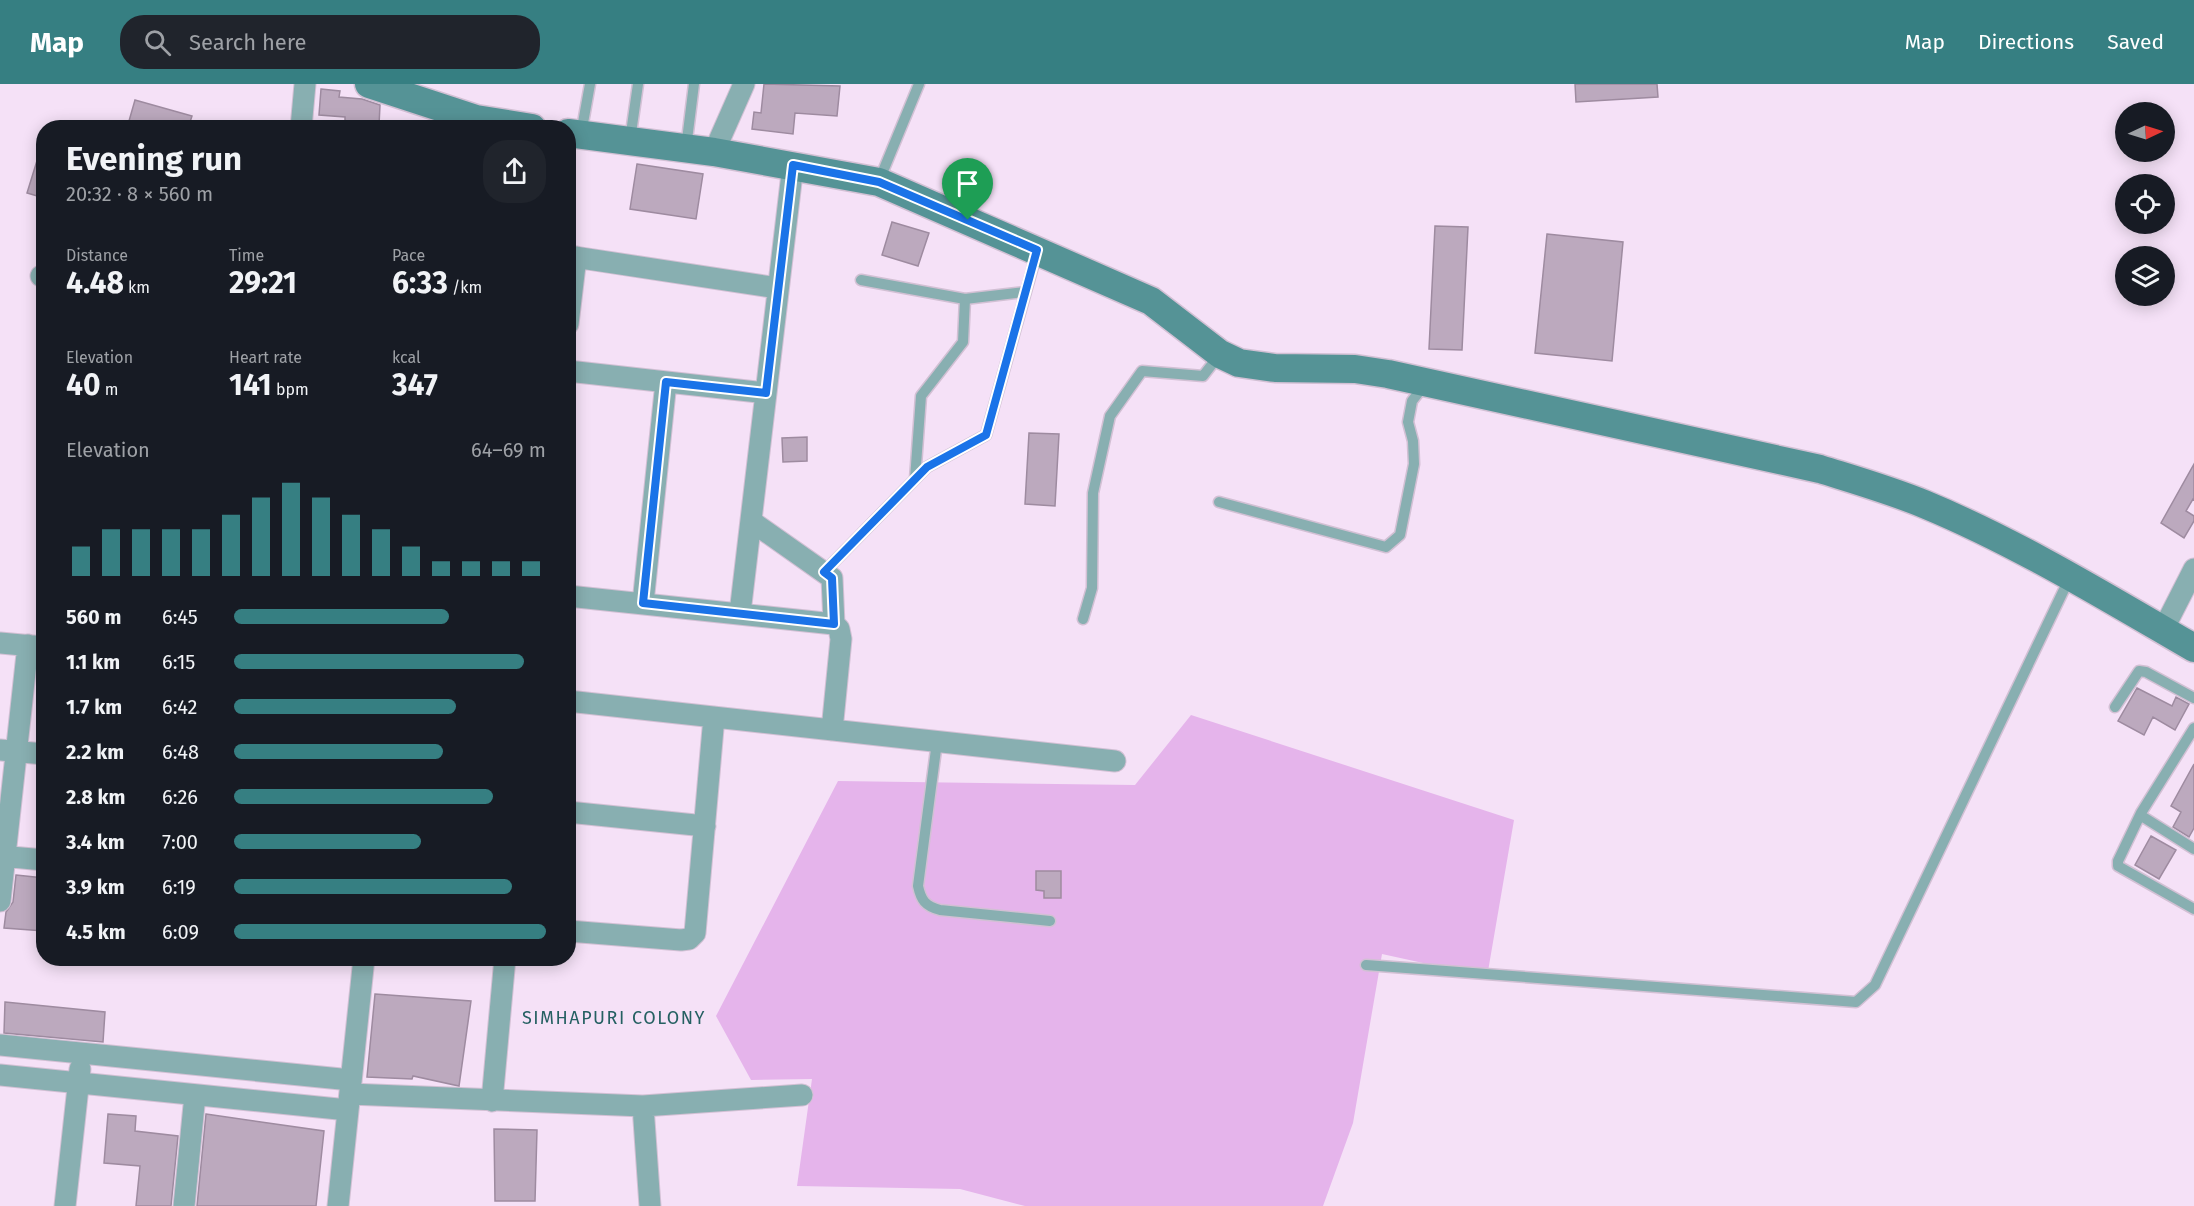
<!DOCTYPE html>
<meta charset="utf-8">
<style>
body{margin:0;font-family:"Fira Sans",sans-serif;background:#20242c;color:#f1f3f6;height:100vh;display:flex;flex-direction:column;font-size:22px;white-space:nowrap}
*{box-sizing:border-box;margin:0}
p{font-size:20px;color:#9ea1a6}
.icon{flex:none;width:33px;height:33px;fill:none;stroke:currentColor;stroke-width:2;stroke-linecap:round;stroke-linejoin:round}
.map{position:relative;flex:1;overflow:hidden}
.panel{position:absolute;left:36px;top:36px;width:540px;height:846px;display:flex;flex-direction:column;background:#171b24;border-radius:24px;box-shadow:0 3px 15px #0003}
.panel>*{flex:none}
.needle{width:39px;rotate:86deg}
.controls{position:absolute;left:2115px;top:18px;display:grid;gap:12px}
.controls a{display:grid;place-items:center;width:60px;height:60px;border-radius:50%;background:#171b24;box-shadow:0 3px 15px #0003;font-size:30px}
.pin{position:absolute;display:grid;place-items:center;width:51px;height:51px;color:#fff;margin:-62px -26px;border-radius:50% 50% 50% 0;rotate:-45deg;box-shadow:0 0 6px #0007}
.pin .icon{rotate:45deg}
.round{display:grid;place-items:center;flex:none;width:63px;height:63px;border-radius:24px;background:#20242c}
.headline{display:flex;align-items:center;justify-content:space-between;height:102px;padding:0 30px}
h1{font-size:33px;font-weight:700;line-height:45px}
.stats{display:grid;grid-template-columns:repeat(3,1fr);gap:9px;height:102px;padding:6px 30px}
.stats div{display:grid;align-content:center}
.stats b{font-size:30px;font-weight:700}
.stats small{font-size:16px;font-weight:400}
.stats p{font-size:16px}
.chart{height:168px;padding:12px 30px}
.chart p{display:flex;justify-content:space-between}
.chart svg{width:100%;height:108px;margin-top:6px;stroke:#367f82;stroke-width:6}
ul{padding:0 30px;list-style:none;font-size:20px}
li{display:grid;grid-template-columns:96px 72px 1fr;align-items:center;height:45px}
li i{height:15px;border-radius:8px;background:#367f82}
header{display:flex;align-items:center;gap:36px;box-sizing:border-box;height:84px;padding:0 30px;background:#367f82;color:#fff}
header strong{font-size:28px}
nav{display:flex;gap:33px;margin-inline-start:auto;font-size:21px}
.search{width:420px;height:54px;background:#20242c;display:flex;align-items:center;gap:15px;box-sizing:border-box;padding:0 21px;border-radius:24px;color:#9ea1a6;font-size:22px}
.map>svg:first-child{display:block}
</style>
<header>
<strong>Map</strong>
<div class="search"><svg class="icon" aria-label="search" viewBox="0 0 24 24"><circle cx="10" cy="10" r="6"/><path d="M15 15l6 6"/></svg>Search here</div>
<nav><a>Map</a><a>Directions</a><a>Saved</a></nav>
</header>
<div class="map">
<svg width="2194" height="1122" viewBox="0 0 2194 1122">
<rect width="100%" height="100%" fill="#f5e1f7"/>
<path fill="#e5b4eb" d="M1191,631L1514,736L1487,893L1382,870L1353,1039L1323,1122H1025L960,1105L797,1102L812,995L751,996L716,932L838,697L1135,701Z"/>
<path fill="#bca9be" stroke="#9e8ba0" stroke-width="1.5" d="M764,0L840,2L837,32L795,29L793,50L752,45L754,28L761,29Z
M1575,0H1657L1658,13L1576,18Z
M321,5L340,7L339,13L362,15L380,21L379,41L345,39V33L319,31Z
M135,16L192,32L188,44H127Z
M40,67H44V114L27,109Z
M637,80L703,90L696,135L630,125Z
M892,138L929,149L918,182L882,171Z
M1435,142L1468,143L1462,266L1429,265Z
M1547,150L1623,158L1612,277L1535,269Z
M1029,349L1059,350L1055,422L1025,420Z
M807,353V377L783,378L782,354Z
M2194,380V416L2193,415L2186,427L2194,432V437L2184,454L2161,439Z
M2137,604L2172,622L2176,613L2189,620L2175,646L2153,633L2144,651L2118,637Z
M2194,680V744L2189,753L2173,743L2181,728L2171,722Z
M2151,752L2176,766L2159,795L2135,781Z
M1036,787H1061V814H1044V807L1036,806Z
M16,791L44,794V847L4,844L6,828L13,818Z
M375,910L471,917L459,1002L413,992L412,995L367,993Z
M5,918L105,928L103,958L4,949Z
M108,1030L136,1032L135,1047L178,1052L171,1122H136L140,1082L104,1079Z
M206,1030L324,1047L316,1122H197Z
M494,1045L537,1046L535,1117H495Z"/>
<g fill="none" stroke-linecap="round" stroke-linejoin="round">
<defs>
<path id="lane" d="M581,50L590,0
M630,56L638,0
M686,64L694,0
M879,97L919,0
M861,196L965,215L1025,208
M915,395L921,312L963,258L965,215
M1219,418L1386,463L1400,451L1414,380L1413,357L1408,338L1412,317L1426,299
M824,488L927,383L986,351L1037,168
M1083,535L1092,504L1093,409L1110,332L1142,287L1203,292L1220,270
M2115,623L2139,587L2146,588L2194,614
M2194,644L2141,729L2118,777V782L2194,825
M937,658L918,802C921,816 925,822 940,826L1050,837
M2140,731L2194,765
M1366,881L1856,918L1875,901L2070,493"/>
<path id="street" d="M301,44L305,0
M714,68L744,0
M568,172L778,204
M41,192L44,193
M568,240L576,173
M568,287L766,309
M751,437L832,494L834,540
M568,512L834,540L839,545L841,555L832,646
M643,519L666,298
M740,529L793,81
M2163,546L2194,485
M0,559L44,563
M568,617L1115,677
M0,666L44,670
M568,728L705,742
M0,772L44,776
M0,817L28,561
M568,847L681,856L689,855L695,849L714,633
M0,961L351,996
M0,991L348,1026
M350,1010L643,1022L650,1122
M492,1017L505,874
M643,1022L802,1011
M65,1122L80,985
M184,1122L195,1011
M338,1122L364,874"/>
<path id="secondary" d="M369,0L476,35L532,44
M568,49L714,68L879,98L1151,217L1220,270L1239,279L1275,284L1355,285L1388,290L1820,385C1855,396 1890,406 1924,420C2018,459 2106,513 2194,564"/>
</defs>
<use href="#lane" stroke="#d2c0d4" stroke-width="13"/>
<use href="#street" stroke="#d2c0d4" stroke-width="23"/>
<use href="#secondary" stroke="#d2c0d4" stroke-width="31"/>
<use href="#lane" stroke="#88afb1" stroke-width="10"/>
<use href="#street" stroke="#88afb1" stroke-width="21"/>
<use href="#secondary" stroke="#559396" stroke-width="28"/>
</g>
<g fill="none" stroke-linecap="round" stroke-linejoin="round">
<defs>
<path id="route" d="M793,81L879,98L1037,166L986,351L927,383L824,488L832,494L834,540L643,519L666,298L766,309Z"/>
</defs>
<use href="#route" stroke="#fff" stroke-width="12"/>
<use href="#route" stroke="#1a73e8" stroke-width="8"/>
</g>
<g text-anchor="middle" stroke-width="4.5" stroke-linejoin="round" paint-order="stroke">
<g font-size="18" letter-spacing="1.5" fill="#256062" stroke="#f5e1f7">
<text x="614" y="940">SIMHAPURI COLONY</text>
</g>
</g>
</svg>
<div class="controls">
<a><svg class="needle" viewBox="-14 -14 28 28"><path d="M0-13l5 13h-10z" fill="#e53935"/><path d="M0 13l5-13h-10z" fill="#9ea1a6"/></svg></a>
<a><svg class="icon" aria-label="locate" viewBox="0 0 24 24"><circle cx="12" cy="12" r="6"/><path d="M12 2v4M12 18v4M2 12h4M18 12h4"/></svg></a>
<a><svg class="icon" aria-label="layers" viewBox="0 0 24 24"><path d="M12 4l9 5-9 5-9-5zM3 14l9 5 9-5"/></svg></a>
</div>
<div class="pin" style="left:968px;top:136px;background:#1e9e55"><svg class="icon" aria-label="arrive" viewBox="0 0 24 24"><path d="M6 21V4h12l-3 4 3 4H6"/></svg></div>
<section class="panel">
<div class="headline"><div><h1>Evening run</h1><p>20:32 · 8 × 560 m</p></div><a class="round"><svg class="icon" aria-label="share" viewBox="0 0 24 24"><path d="M12 15V3M7 8l5-5 5 5M5 13v7h14v-7"/></svg></a></div>
<div class="stats">
<div><p>Distance</p><b>4.48<small> km</small></b></div>
<div><p>Time</p><b>29:21</b></div>
<div><p>Pace</p><b>6:33<small> /km</small></b></div>
</div>
<div class="stats">
<div><p>Elevation</p><b>40<small> m</small></b></div>
<div><p>Heart rate</p><b>141<small> bpm</small></b></div>
<div><p>kcal</p><b>347</b></div>
</div>
<div class="chart"><p><span>Elevation</span>64–69 m</p>
<svg viewBox="0 0 160 44" preserveAspectRatio="none"><path d="M5 44V32M15 44V25M25 44V25M35 44V25M45 44V25M55 44V19M65 44V12M75 44V6M85 44V12M95 44V19M105 44V25M115 44V32M125 44V38M135 44V38M145 44V38M155 44V38"/></svg>
</div>
<ul>
<li><b>560 m</b>6:45<i style="width:69%"></i></li>
<li><b>1.1 km</b>6:15<i style="width:93%"></i></li>
<li><b>1.7 km</b>6:42<i style="width:71%"></i></li>
<li><b>2.2 km</b>6:48<i style="width:67%"></i></li>
<li><b>2.8 km</b>6:26<i style="width:83%"></i></li>
<li><b>3.4 km</b>7:00<i style="width:60%"></i></li>
<li><b>3.9 km</b>6:19<i style="width:89%"></i></li>
<li><b>4.5 km</b>6:09<i style="width:100%"></i></li>
</ul>
</section>
</div>
